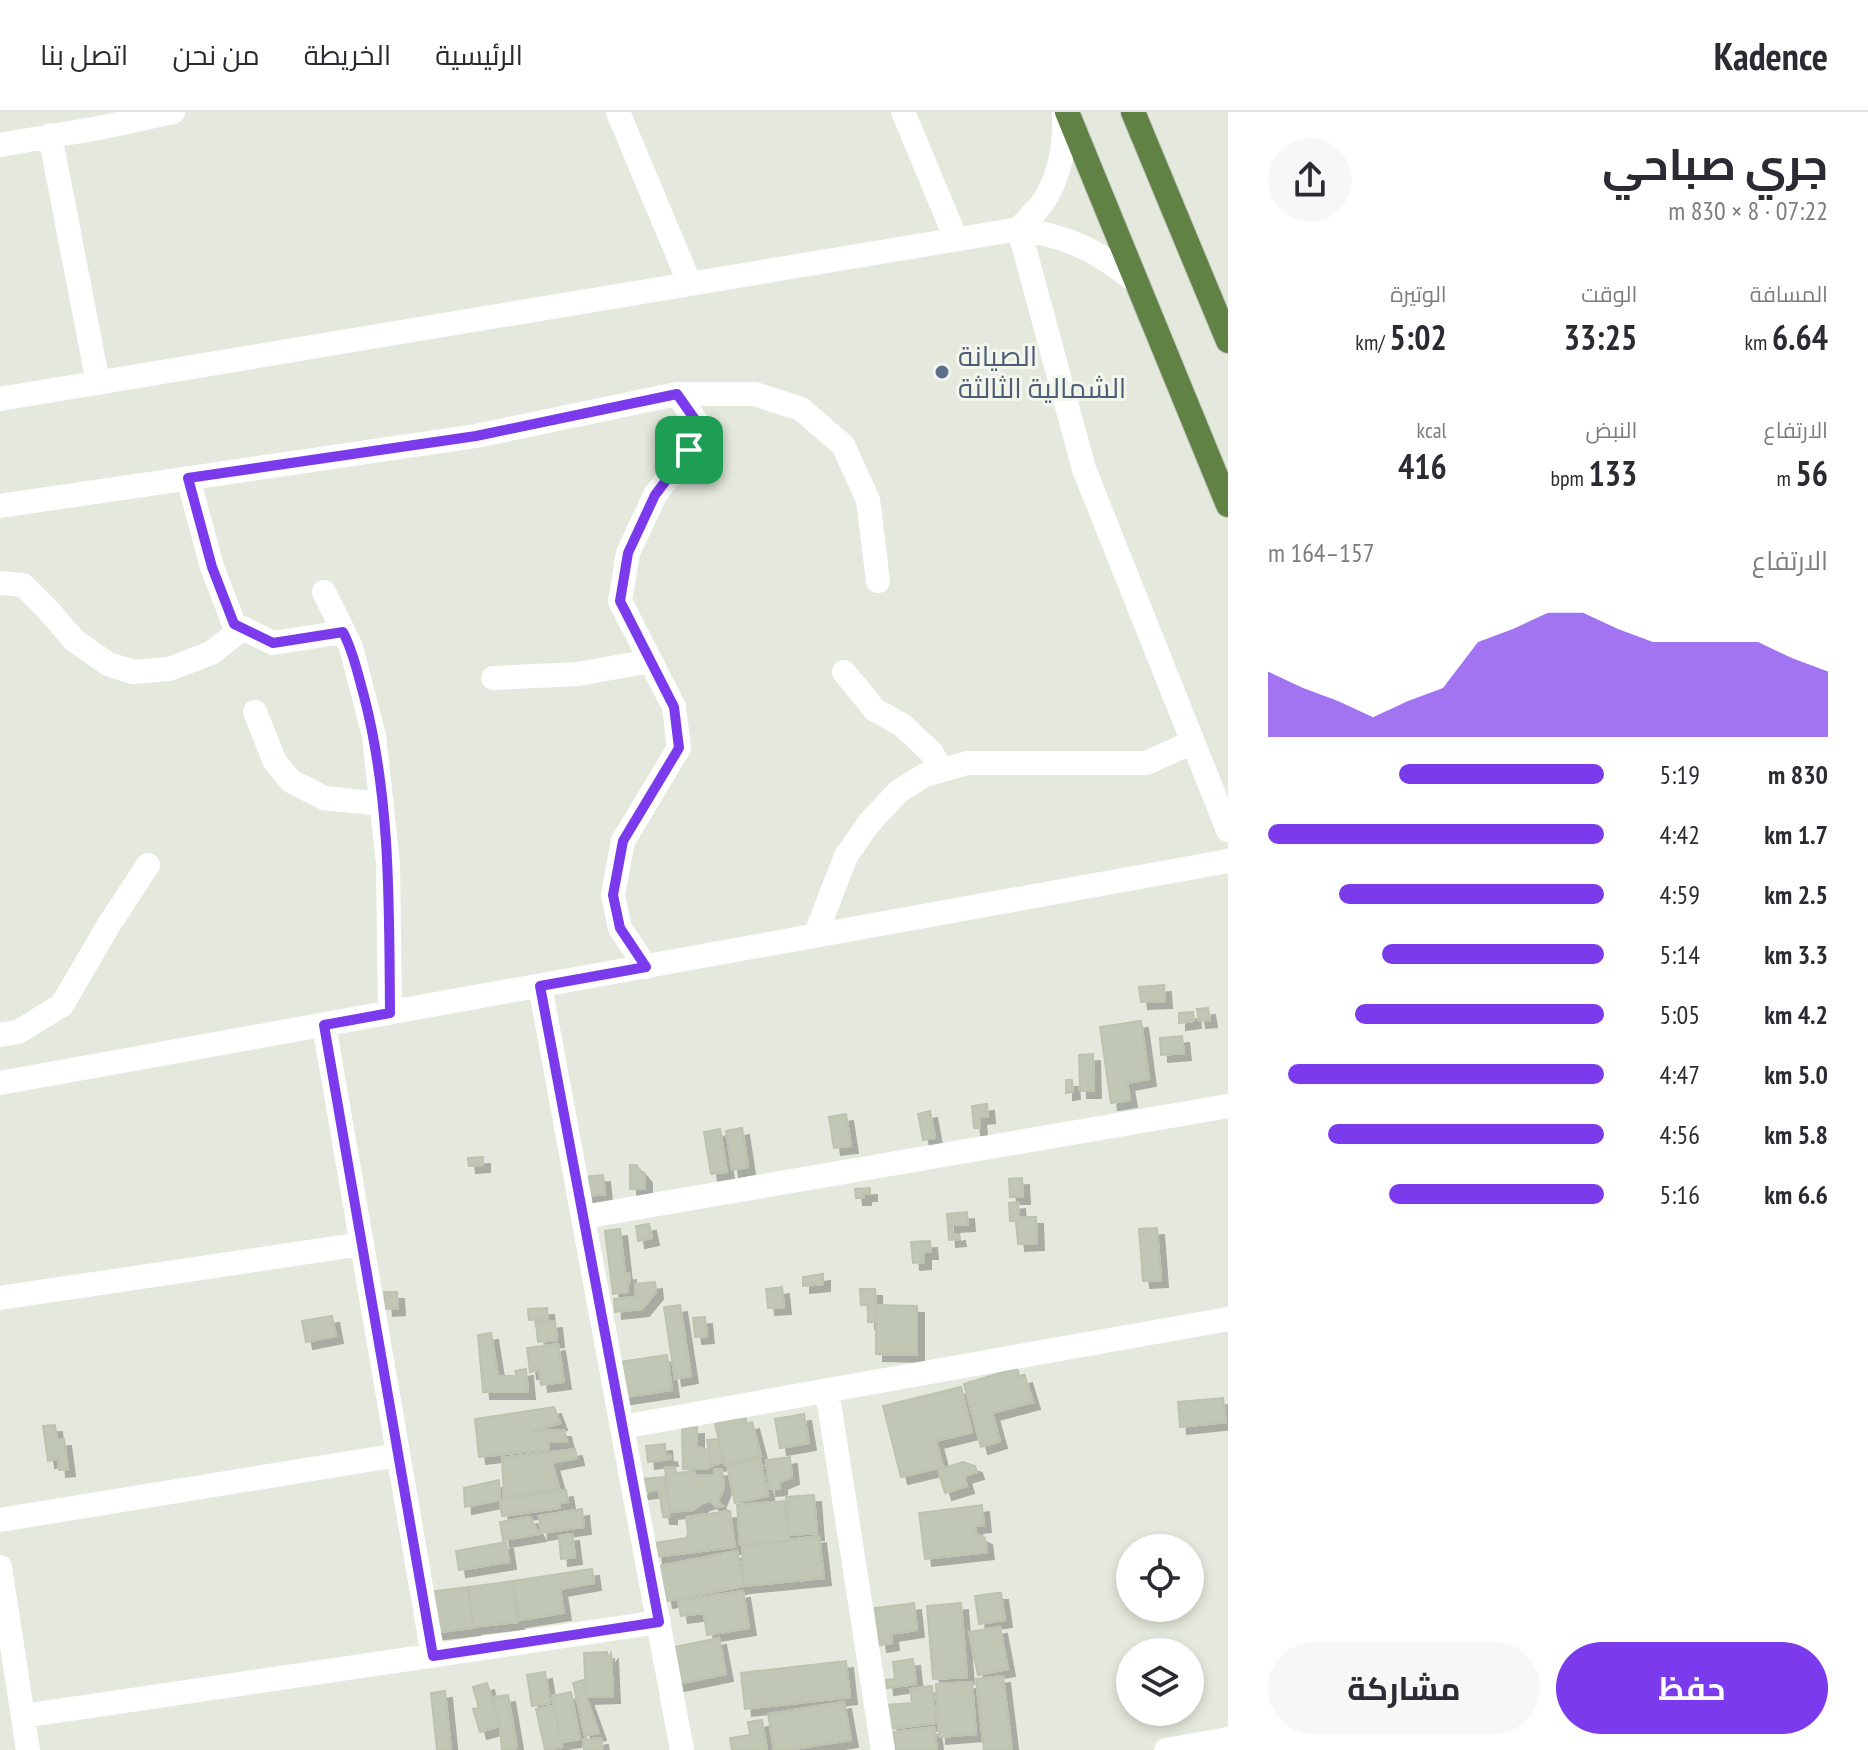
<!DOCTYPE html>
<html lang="ar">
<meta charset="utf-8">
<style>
body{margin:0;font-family:"PT Sans Narrow",Cairo,sans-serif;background:#f7f7f7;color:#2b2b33;direction:rtl;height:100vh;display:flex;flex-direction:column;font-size:30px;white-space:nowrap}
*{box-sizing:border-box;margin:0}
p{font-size:26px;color:#7c7c81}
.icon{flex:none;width:44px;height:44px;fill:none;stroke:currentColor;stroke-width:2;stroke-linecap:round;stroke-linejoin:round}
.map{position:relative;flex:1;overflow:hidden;direction:ltr}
.details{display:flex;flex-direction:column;background:#fff;width:640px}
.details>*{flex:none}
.controls{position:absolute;left:1116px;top:1422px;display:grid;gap:16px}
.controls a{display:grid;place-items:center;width:88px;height:88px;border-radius:50%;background:#fff;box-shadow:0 4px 12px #0003;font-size:40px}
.pin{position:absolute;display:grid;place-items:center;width:68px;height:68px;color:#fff;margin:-34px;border-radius:16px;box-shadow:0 4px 12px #0006}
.round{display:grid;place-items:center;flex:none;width:84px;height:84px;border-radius:42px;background:#f7f7f7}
.headline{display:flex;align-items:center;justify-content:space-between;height:136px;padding:0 40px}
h1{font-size:44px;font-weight:700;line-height:60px}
.stats{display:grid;grid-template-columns:repeat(3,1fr);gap:12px;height:136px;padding:8px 40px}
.stats div{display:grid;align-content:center}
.stats b{font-size:34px;font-weight:700}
.stats small{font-size:22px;font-weight:400}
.stats p{font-size:22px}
.chart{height:224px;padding:16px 40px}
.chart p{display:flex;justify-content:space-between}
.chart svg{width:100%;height:144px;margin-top:8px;fill:#7c3aed;opacity:.7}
.primary-button{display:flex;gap:16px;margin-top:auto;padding:16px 40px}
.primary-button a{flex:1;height:92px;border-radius:48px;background:#7c3aed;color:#fff;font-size:32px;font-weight:700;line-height:92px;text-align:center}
.primary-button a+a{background:#f7f7f7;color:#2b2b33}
ul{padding:0 40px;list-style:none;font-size:26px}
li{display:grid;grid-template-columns:128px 96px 1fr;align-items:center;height:60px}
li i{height:20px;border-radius:10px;background:#7c3aed}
header{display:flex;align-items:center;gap:48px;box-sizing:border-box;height:112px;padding:0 40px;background:#fff;border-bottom:2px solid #e1e1e2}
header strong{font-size:38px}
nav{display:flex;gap:44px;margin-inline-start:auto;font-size:28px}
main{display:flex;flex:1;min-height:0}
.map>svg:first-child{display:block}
</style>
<header>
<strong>Kadence</strong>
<nav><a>الرئيسية</a><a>الخريطة</a><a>من نحن</a><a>اتصل بنا</a></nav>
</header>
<main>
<section class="details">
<div class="headline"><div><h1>جري صباحي</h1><p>07:22 · 8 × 830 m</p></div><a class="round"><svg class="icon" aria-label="share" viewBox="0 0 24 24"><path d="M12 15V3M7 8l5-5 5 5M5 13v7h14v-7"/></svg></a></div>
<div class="stats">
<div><p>المسافة</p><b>6.64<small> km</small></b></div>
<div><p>الوقت</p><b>33:25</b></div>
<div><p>الوتيرة</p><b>5:02<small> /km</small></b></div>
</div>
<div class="stats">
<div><p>الارتفاع</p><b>56<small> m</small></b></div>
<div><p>النبض</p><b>133<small> bpm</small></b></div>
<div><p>kcal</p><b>416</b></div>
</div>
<div class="chart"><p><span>الارتفاع</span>157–164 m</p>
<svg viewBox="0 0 160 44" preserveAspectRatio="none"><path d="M0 44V24L10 29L20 33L30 38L40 33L50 29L60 15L70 11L80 6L90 6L100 11L110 15L120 15L130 15L140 15L150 20L160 24V44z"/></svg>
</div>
<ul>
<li><b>830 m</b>5:19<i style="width:61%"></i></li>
<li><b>1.7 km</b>4:42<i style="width:100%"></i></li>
<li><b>2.5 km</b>4:59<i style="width:79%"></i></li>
<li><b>3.3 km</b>5:14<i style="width:66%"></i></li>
<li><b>4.2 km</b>5:05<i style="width:74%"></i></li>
<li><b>5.0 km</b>4:47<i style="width:94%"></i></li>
<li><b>5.8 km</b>4:56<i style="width:82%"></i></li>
<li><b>6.6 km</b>5:16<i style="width:64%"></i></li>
</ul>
<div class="primary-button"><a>حفظ</a><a>مشاركة</a></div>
</section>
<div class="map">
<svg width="1228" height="1638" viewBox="0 0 1228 1638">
<defs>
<filter id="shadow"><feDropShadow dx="7" dy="7" stdDeviation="0" flood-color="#0004"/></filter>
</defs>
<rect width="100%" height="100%" fill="#e5e9dd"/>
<path fill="#c0c7b5" stroke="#bcc3af" stroke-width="2" filter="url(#shadow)" d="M1164,873L1165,889L1141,890L1139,875Z
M1208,896L1210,908L1199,909L1197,897Z
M1193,900L1194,909L1179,911V901Z
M1141,909L1149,967L1127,971L1130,988L1111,991L1100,915Z
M1182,924L1184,941L1161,943L1160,926Z
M1093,942L1094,979H1080L1079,943Z
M1066,968H1072L1073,980L1066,981Z
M987,992L988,1004L979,1005L980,1016H974L972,994Z
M930,999L935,1026L923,1028L918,1002Z
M846,1002L851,1034L834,1036L829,1005Z
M742,1016L748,1055L732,1058L726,1019Z
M720,1017L727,1060L711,1062L704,1020Z
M483,1045V1053L469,1054L468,1046Z
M630,1053H636L645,1064V1077H630Z
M603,1063L605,1082L586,1084L584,1065Z
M1022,1066L1023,1085H1010L1009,1067Z
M870,1076V1082H864V1086H856L855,1077Z
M1018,1090L1019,1105H1036L1037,1131L1018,1132L1016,1109H1010L1009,1091Z
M967,1100L968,1112L952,1113L953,1123L958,1122L959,1127L949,1128L947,1102Z
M649,1112L652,1126L638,1129L636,1114Z
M1157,1116L1161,1168L1143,1169L1139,1117Z
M620,1117L625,1162L629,1161L630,1170L627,1171L628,1180L613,1182L605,1119Z
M930,1129L931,1140H924V1150L913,1151L911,1130Z
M823,1162V1172L803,1174V1165Z
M655,1170L656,1180L642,1197L615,1200L614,1187L636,1185L635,1172Z
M782,1175L784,1195L768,1196L766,1177Z
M860,1177H875L876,1210H868V1193H861Z
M384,1180H397L398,1196L386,1197Z
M680,1193L691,1264L675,1267L664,1195Z
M876,1193L917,1194V1243L876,1242Z
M547,1196L548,1207L529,1208L528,1197Z
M332,1204L336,1224L306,1230L302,1209Z
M705,1205L707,1224L695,1225L693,1206Z
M555,1209L557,1228L538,1230L536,1211Z
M491,1221L498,1264H517L515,1259L526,1257L528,1280H483L478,1223Z
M558,1232L564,1270L541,1273L539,1258L530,1260L527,1236Z
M667,1243L672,1278L624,1285L619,1250Z
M1017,1256L1020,1266L1025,1264L1033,1290L992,1301L1000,1329L981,1335L964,1272Z
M961,1275L972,1320L936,1329L943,1355L901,1365L883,1294Z
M1223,1286L1226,1310L1180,1315L1178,1290Z
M554,1295L560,1311L532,1319L564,1318L567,1330H549V1337L479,1345L475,1307Z
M804,1302L809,1331L780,1336L775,1307Z
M745,1304L747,1312L752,1310L761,1344L725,1353L715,1312Z
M55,1313L57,1328L64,1327L68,1357L59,1358L58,1347L48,1349L43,1314Z
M697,1315V1335L708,1338L711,1354L708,1357H683L682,1316Z
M717,1327L723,1350L711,1354L707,1328Z
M665,1332L666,1344L670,1343L671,1347L648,1350L646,1334Z
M575,1337L577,1346L552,1351L559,1376L504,1385L502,1346Z
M790,1345L792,1365L780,1370V1376L769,1377L766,1348Z
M760,1347L768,1384L735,1391L727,1354Z
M963,1350L975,1354L977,1360L964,1364L967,1374L945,1381L938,1358Z
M675,1355L676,1361L694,1359L695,1364L714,1363V1358L722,1357L724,1375L718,1390L723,1394L717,1395L710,1389L703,1391L693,1398L670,1400L665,1356Z
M664,1365L670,1400V1405H663L659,1378L641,1380L642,1367Z
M499,1368L500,1388L465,1395L464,1376Z
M566,1378L568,1390L560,1391V1396L502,1404L500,1388Z
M814,1383L817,1421L789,1423L786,1385Z
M784,1389L789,1423L788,1429L740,1433L737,1393Z
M982,1393L984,1413L975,1414L976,1422L985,1426L987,1440L925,1447L919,1401Z
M582,1397L584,1415L541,1421L539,1404Z
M730,1399L735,1435L656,1445L654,1431L687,1426L688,1421L686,1405Z
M530,1405L539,1422L503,1428L500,1410Z
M572,1422L575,1445L561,1447L559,1424Z
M819,1424L824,1466L744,1474L742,1434Z
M506,1430L509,1450L459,1458L456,1439Z
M737,1439L744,1474L666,1489L659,1454Z
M592,1457L594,1471L560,1477L564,1501L519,1508L513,1469Z
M513,1469L517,1510L474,1515L468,1475Z
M468,1475L473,1516L432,1521L427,1480Z
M743,1479L749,1516L707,1523L704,1501L681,1504L678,1489Z
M997,1481H1001L1005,1508L979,1512L975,1484Z
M914,1491L917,1518L891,1522L892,1531L880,1533L875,1496Z
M961,1491L967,1565L933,1567L927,1494Z
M1000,1515L1008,1557L978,1563L969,1520Z
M719,1526L726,1562L677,1572L670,1536Z
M607,1540V1546L611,1541L613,1584L586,1585L584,1541Z
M913,1547L916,1572L887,1576L886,1568L895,1567L893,1550Z
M846,1549L850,1585L745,1597L741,1561Z
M545,1560L550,1591L532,1594L527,1563Z
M1003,1564L1012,1638H984L976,1567Z
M586,1567V1585L599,1621L585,1624L573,1571Z
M972,1570L976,1622L939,1625L936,1572Z
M487,1571L500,1614L480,1620L473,1597L479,1596L473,1575Z
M932,1574L936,1611L891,1617L887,1593L912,1591L910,1577Z
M445,1579L451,1638H437L431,1581Z
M571,1580L580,1627L561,1630L552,1584Z
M508,1583L517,1636L502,1638L500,1614L493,1585Z
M844,1590L851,1628L787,1638H774L768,1602Z
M553,1594L562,1635L545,1638L536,1597Z
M762,1608L767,1638H732L730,1626L750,1623L748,1610Z
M934,1615L937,1638H895L893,1620Z
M601,1626L603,1638H584L583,1628Z"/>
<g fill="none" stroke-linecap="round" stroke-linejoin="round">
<defs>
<path id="trunk" d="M1067,0L1228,393
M1133,0L1228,229"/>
</defs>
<use href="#trunk" stroke="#c4c7c0" stroke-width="26"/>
<path stroke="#fff" stroke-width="24" d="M618,0L690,172
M903,0L956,127
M50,23L98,271
M0,33L99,16L173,0
M1019,117L1084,357L1228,718
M1019,117C1026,109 1034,101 1041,93C1061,65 1065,33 1064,0
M677,282H755L801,297L843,333L868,388L878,469
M0,287L1019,117C1069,125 1095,137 1135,169
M188,366L212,455L234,512L273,531L343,520
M0,394L476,324L677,282L696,309L689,338L655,383L628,441L620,489L674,595L679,636L623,729L613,783L620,816L646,855
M0,471L23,473L49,499L74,528L108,552L133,560L169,557L211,541L243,516
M324,480L351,535L374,624L388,751L390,901
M844,560L875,598L902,613L932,641L941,658
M493,566L578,562L650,549
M255,600L275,650L291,669L324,686L382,692
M815,824L846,744L869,711L899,679L925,663L967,651H1146L1193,630
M540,874L682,1638
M324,913L433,1544
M0,923L18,920L62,893L108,814L148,753
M0,971L1228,749
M583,1105L1228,994
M0,1186L362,1132
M827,1278L883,1638
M622,1315L1228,1207
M0,1408L398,1343
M0,1455L28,1638
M23,1604L659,1510
M1166,1638L1228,1627"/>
<use href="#trunk" stroke="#608245" stroke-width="24"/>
</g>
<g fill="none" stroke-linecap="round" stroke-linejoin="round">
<defs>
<path id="route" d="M677,282L696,309L689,338L655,383L628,441L620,489L674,595L679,636L623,729L613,783L620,816L646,855L540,874L659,1510L433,1544L324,913L390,901C389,795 391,688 364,584C358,563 354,541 343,520L273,531L234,512L212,455L188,366L476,324Z"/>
</defs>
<use href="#route" stroke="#fff" stroke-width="16"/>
<use href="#route" stroke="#7c3aed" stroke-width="10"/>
</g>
<circle fill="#5c6f8a" stroke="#f3f6ed" stroke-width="3" cx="942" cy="260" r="8"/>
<g text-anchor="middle" stroke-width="6" stroke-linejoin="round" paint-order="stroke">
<g font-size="28" fill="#4e5e75" stroke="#f3f6ed" text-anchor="start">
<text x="958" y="254">الصيانة<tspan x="958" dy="32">الشمالية الثالثة</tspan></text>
</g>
</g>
</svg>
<div class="controls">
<a><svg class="icon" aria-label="locate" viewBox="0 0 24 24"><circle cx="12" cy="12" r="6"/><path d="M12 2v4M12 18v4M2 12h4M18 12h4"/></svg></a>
<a><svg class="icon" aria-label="layers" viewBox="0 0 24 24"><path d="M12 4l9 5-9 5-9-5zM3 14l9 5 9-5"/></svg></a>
</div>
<div class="pin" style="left:689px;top:338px;background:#1e9e55"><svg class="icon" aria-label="arrive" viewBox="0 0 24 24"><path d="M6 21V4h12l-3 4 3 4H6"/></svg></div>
</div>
</main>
